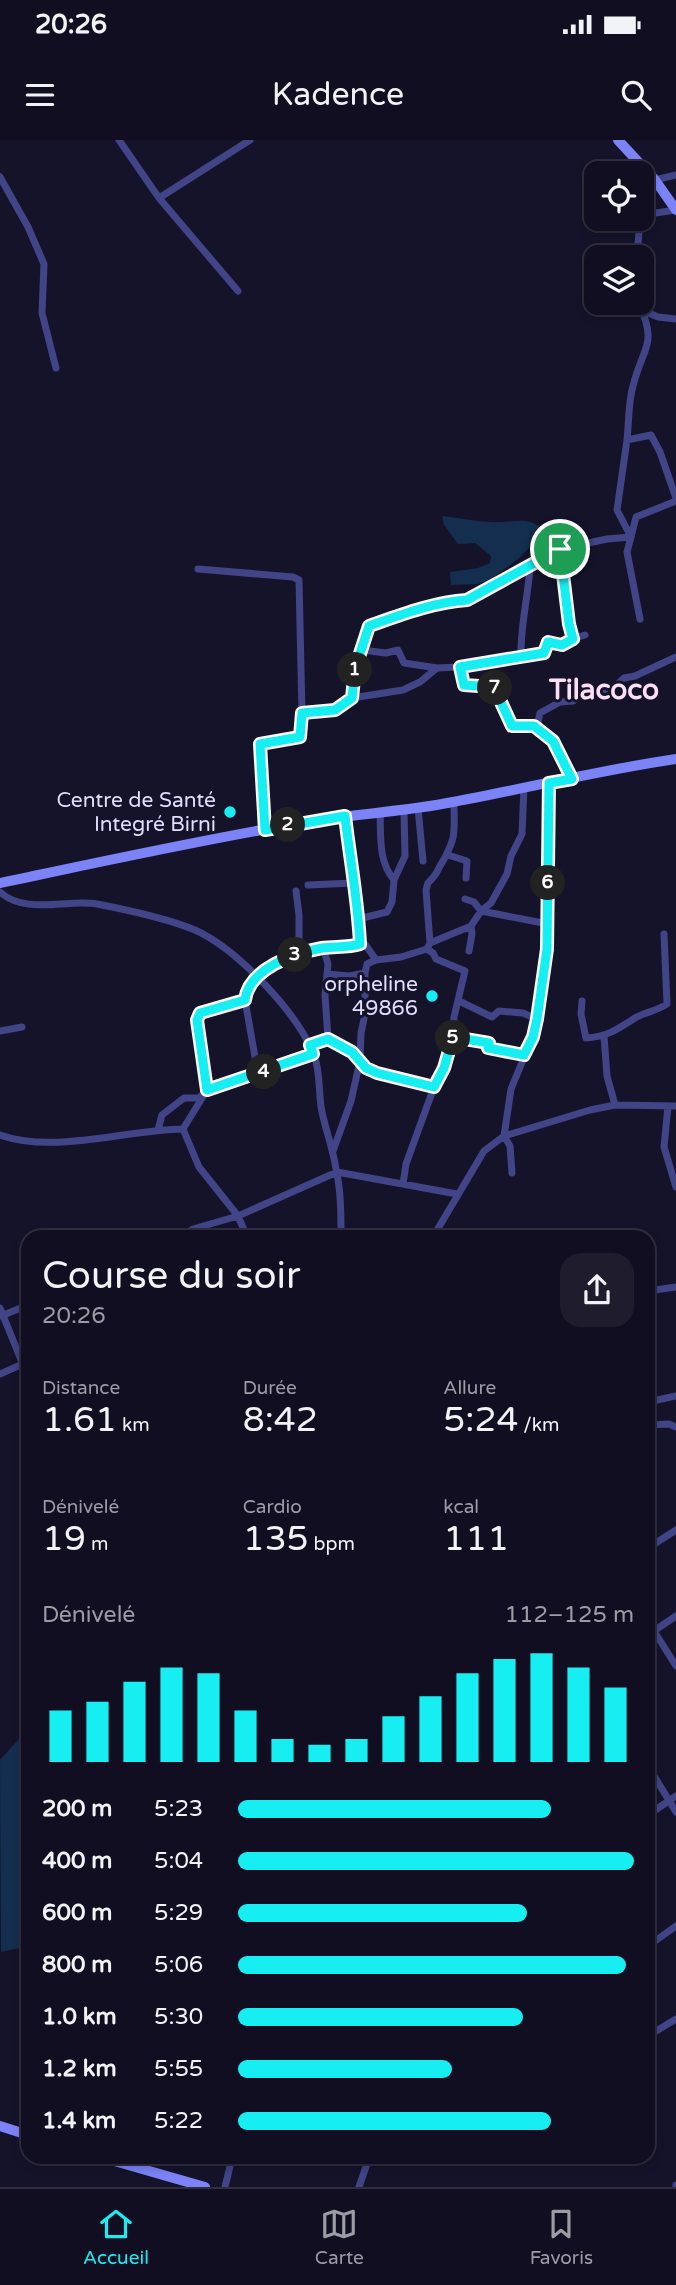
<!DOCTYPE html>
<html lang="fr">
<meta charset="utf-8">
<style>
body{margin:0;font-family:"Varela Round",sans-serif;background:#1e1c2d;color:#f1f3f6;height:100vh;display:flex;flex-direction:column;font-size:26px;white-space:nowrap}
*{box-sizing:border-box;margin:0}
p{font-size:23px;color:#9c9ca5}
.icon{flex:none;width:38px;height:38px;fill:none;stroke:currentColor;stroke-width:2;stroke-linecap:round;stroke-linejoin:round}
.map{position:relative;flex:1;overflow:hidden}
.sheet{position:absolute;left:21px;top:1090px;width:634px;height:934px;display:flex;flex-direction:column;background:#100e20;border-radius:21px;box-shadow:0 4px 10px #0003,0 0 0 2px #302e3e}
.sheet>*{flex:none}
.tools{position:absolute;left:584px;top:21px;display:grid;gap:14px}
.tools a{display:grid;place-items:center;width:70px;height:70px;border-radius:14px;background:#100e20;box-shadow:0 4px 10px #0003,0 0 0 2px #302e3e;font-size:35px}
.pin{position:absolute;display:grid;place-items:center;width:60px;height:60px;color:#fff;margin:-30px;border:4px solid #fff;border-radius:50%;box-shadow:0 2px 7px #0007}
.km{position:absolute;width:35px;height:35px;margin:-18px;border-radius:50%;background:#222;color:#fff;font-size:19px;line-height:35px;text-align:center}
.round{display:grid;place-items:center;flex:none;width:74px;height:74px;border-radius:21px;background:#1e1c2d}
.summary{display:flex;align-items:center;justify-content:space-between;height:119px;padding:0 21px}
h1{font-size:38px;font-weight:600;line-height:52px}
.metrics{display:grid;grid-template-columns:repeat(3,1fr);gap:10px;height:119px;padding:7px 21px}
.metrics div{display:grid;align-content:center}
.metrics b{font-size:35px;font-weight:600}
.metrics small{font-size:19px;font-weight:400}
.metrics p{font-size:19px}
.chart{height:196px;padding:14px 21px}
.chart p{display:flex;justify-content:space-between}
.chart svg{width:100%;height:126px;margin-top:7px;stroke:#16eef1;stroke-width:6}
ul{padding:0 21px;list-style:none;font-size:23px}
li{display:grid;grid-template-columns:112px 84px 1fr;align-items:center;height:52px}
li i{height:18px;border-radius:9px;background:#16eef1}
.status{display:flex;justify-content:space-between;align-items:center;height:49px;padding:0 35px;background:#100e20;direction:ltr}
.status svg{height:19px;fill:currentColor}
header{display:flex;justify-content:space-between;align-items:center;height:91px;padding:0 21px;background:#100e20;font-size:32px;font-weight:600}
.tabs{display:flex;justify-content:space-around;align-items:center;height:98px;border-top:2px solid #302e3e;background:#100e20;font-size:19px;color:#9c9ca5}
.tabs a{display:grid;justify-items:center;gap:4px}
.tabs .selected{color:#16eef1}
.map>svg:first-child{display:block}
</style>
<div class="status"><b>20:26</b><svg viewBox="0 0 49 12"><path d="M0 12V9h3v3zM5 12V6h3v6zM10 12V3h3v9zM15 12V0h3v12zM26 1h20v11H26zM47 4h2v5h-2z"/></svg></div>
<header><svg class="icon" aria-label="menu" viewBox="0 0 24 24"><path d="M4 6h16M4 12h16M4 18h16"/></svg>Kadence<svg class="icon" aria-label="search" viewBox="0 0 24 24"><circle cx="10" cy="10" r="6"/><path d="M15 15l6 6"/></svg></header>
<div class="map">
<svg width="676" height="2047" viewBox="0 0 676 2047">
<rect width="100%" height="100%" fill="#15132a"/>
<path fill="#132e4e" d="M442,376C461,378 482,383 501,382C515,382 527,377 540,387L538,399L518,419L491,439L478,444L451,445L450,432L478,428L490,423L491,416L475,403L458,404L444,385Z
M28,1575V1806L1,1812L0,1620L18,1600Z"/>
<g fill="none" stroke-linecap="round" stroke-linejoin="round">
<path stroke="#414486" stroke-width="7" d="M119,0L159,58L238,151
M635,33V21
M0,37L28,87L44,124L42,173L56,228
M655,40L676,35
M159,58L250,0
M642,75L676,70
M637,117L640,79
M639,163C658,207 643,205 633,246C628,263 629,283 627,300L651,295L660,312L676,358
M644,171L658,177L676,179
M627,300L617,370L631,397L627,412L640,479
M560,409L569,484L573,499
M198,429L293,437L299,440L302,573L300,597L260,605L265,689
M362,510L386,513L398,510L404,523L437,528
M521,518C520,487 528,458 530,427
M459,527L465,545L494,547L512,586L537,587L553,601L572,639
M352,558L355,529L369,486C400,475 434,462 467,460L560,409L607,399L631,397L636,377L676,361
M302,573L335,570L352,558L403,550L420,542L437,528L459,527L544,513L548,502L562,504L565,501L585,495
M537,587L540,573L560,562L573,561L582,555L610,551L624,538L635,536L676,517
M418,668L423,721
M380,672C381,696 378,721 394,740
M345,676C350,719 358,761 360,804
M448,715L467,721L466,738
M308,745L354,743
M296,751L299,775V813
M0,752C25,775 66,759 97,764C128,770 166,778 195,790C237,809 297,872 314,915C321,933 318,953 322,972C326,991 333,1009 336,1029C341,1051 341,1074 341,1097
M465,759L474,762L481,771L548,784
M358,779L387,772L392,762L394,740L405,716L404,670
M430,803L426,750L428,743C440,731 435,733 443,721C457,696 454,691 454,662
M323,808L328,824L327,834
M469,811L472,794L471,786
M245,860L200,873L197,880L207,950L183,989L199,1027L238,1076L247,1097
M459,861L492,877L499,871L523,873L537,879
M582,861L581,874L586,898C607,897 618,889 635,878C645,872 657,871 667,864L664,794
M0,891L22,887
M604,896L607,936L615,965
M453,897L489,903L488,908L524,915
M328,899L325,855L327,834L349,836L365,833
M310,905L328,899L352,912L366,928L377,933L434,947
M258,934L245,860C251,814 330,807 365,804L376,820L401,817L427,809L430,803L471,786L481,771L491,763L507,734L511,716L522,694L524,647
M668,966L664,1007L676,1047
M158,990L162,975L184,958H199L207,950L313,914
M0,995C54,1014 125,990 183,989
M333,1011L351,961L360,921L361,893L365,874V833L367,824L376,820
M512,1033L510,1006L504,996L590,970L615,965L676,966
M403,1044L406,1024L434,947L444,928L453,897L454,877L465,831L436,819L433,813L427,809
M181,1097L193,1089L238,1076L337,1032L457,1054
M433,1097L484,1011L504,996L511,949L533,896L537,879L547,809L549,643
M648,1151L676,1147
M0,1168L28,1237
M1,1176L28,1165
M0,1234L27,1222
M648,1262L676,1256
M648,1285L669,1284L676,1287
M648,1408L676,1390
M654,1491L676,1526
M648,1495L676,1476
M648,1626L676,1672
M648,1675L676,1656
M648,1806L676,1786
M648,1896L676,1879
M225,2047L232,2018
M359,2047L369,2018
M676,2047V2045"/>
<path stroke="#7b83f7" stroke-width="10" d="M618,0L655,40L676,70
M0,743C100,722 200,700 301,683C351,674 403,672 453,662C528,648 601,630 676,619
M0,1986L28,1995
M104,2018L205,2047"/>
</g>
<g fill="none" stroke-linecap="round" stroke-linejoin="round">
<defs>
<path id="route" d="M560,409L569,484L573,499L562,505L548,502L544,513L460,527L464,545L494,547L512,586H534L553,601L572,639L549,643L547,809L537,879L533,897L524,915L488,908L489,903L453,897L444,928L434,947L377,933L366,928L352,912L328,899L310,905L313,914L207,950L197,880L200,873L245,860C249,828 295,813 322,808C335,806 347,808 360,804C358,761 350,719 345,676L265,690L260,604L300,597L302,573L335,570L352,558L355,529L369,486C400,475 434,462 467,460Z"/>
</defs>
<use href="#route" stroke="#fff" stroke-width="14"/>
<use href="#route" stroke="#16eef1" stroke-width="9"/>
</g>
<g fill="#16eef1" stroke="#15132a" stroke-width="2.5">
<circle cx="230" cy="672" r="7"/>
<circle cx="432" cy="856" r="7"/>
</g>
<g text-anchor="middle" stroke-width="6" stroke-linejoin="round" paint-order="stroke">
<g font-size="21" fill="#dfdefd" stroke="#15132a" text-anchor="end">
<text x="216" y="667">Centre de Santé<tspan x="216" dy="24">Integré Birni</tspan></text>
<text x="418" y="851">orpheline<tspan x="418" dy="24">49866</tspan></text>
</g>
<g font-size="28" font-weight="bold" fill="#fde0f5" stroke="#15132a">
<text x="604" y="559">Tilacoco</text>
</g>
</g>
</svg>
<div class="tools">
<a><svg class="icon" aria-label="locate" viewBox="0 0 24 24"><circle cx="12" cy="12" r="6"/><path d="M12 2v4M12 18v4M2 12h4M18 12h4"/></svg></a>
<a><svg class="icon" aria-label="layers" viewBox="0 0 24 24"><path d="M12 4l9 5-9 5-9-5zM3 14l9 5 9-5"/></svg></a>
</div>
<div class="pin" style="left:560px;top:409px;background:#1e9e55"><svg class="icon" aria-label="arrive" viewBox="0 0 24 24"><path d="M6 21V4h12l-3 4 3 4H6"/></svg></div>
<b class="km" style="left:355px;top:530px">1</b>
<b class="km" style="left:288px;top:685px">2</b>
<b class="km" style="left:295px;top:815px">3</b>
<b class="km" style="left:264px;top:932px">4</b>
<b class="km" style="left:453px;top:898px">5</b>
<b class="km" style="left:548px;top:743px">6</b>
<b class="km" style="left:495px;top:548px">7</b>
<section class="sheet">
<div class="summary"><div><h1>Course du soir</h1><p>20:26</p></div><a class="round"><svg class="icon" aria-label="share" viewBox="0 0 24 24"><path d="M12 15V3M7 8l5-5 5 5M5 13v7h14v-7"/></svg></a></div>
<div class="metrics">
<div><p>Distance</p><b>1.61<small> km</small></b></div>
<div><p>Durée</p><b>8:42</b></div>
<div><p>Allure</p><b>5:24<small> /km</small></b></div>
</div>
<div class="metrics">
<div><p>Dénivelé</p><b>19<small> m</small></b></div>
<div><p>Cardio</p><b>135<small> bpm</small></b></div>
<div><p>kcal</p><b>111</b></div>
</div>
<div class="chart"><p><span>Dénivelé</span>112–125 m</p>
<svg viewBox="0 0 160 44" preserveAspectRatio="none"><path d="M5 44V26M15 44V23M25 44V16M35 44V11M45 44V13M55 44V26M65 44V36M75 44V38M85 44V36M95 44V28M105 44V21M115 44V13M125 44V8M135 44V6M145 44V11M155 44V18"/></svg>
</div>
<ul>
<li><b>200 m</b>5:23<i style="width:79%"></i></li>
<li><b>400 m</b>5:04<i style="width:100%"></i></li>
<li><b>600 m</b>5:29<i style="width:73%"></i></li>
<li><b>800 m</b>5:06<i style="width:98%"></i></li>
<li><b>1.0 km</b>5:30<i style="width:72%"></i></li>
<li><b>1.2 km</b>5:55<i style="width:54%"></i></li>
<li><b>1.4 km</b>5:22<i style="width:79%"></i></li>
</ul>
</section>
</div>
<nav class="tabs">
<a class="selected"><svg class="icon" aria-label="home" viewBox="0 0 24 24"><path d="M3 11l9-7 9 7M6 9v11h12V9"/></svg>Accueil</a>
<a><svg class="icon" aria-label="map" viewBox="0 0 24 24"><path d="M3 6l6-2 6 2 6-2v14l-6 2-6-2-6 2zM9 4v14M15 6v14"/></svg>Carte</a>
<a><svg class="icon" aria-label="saved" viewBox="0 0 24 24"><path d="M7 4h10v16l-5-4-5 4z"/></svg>Favoris</a>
</nav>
